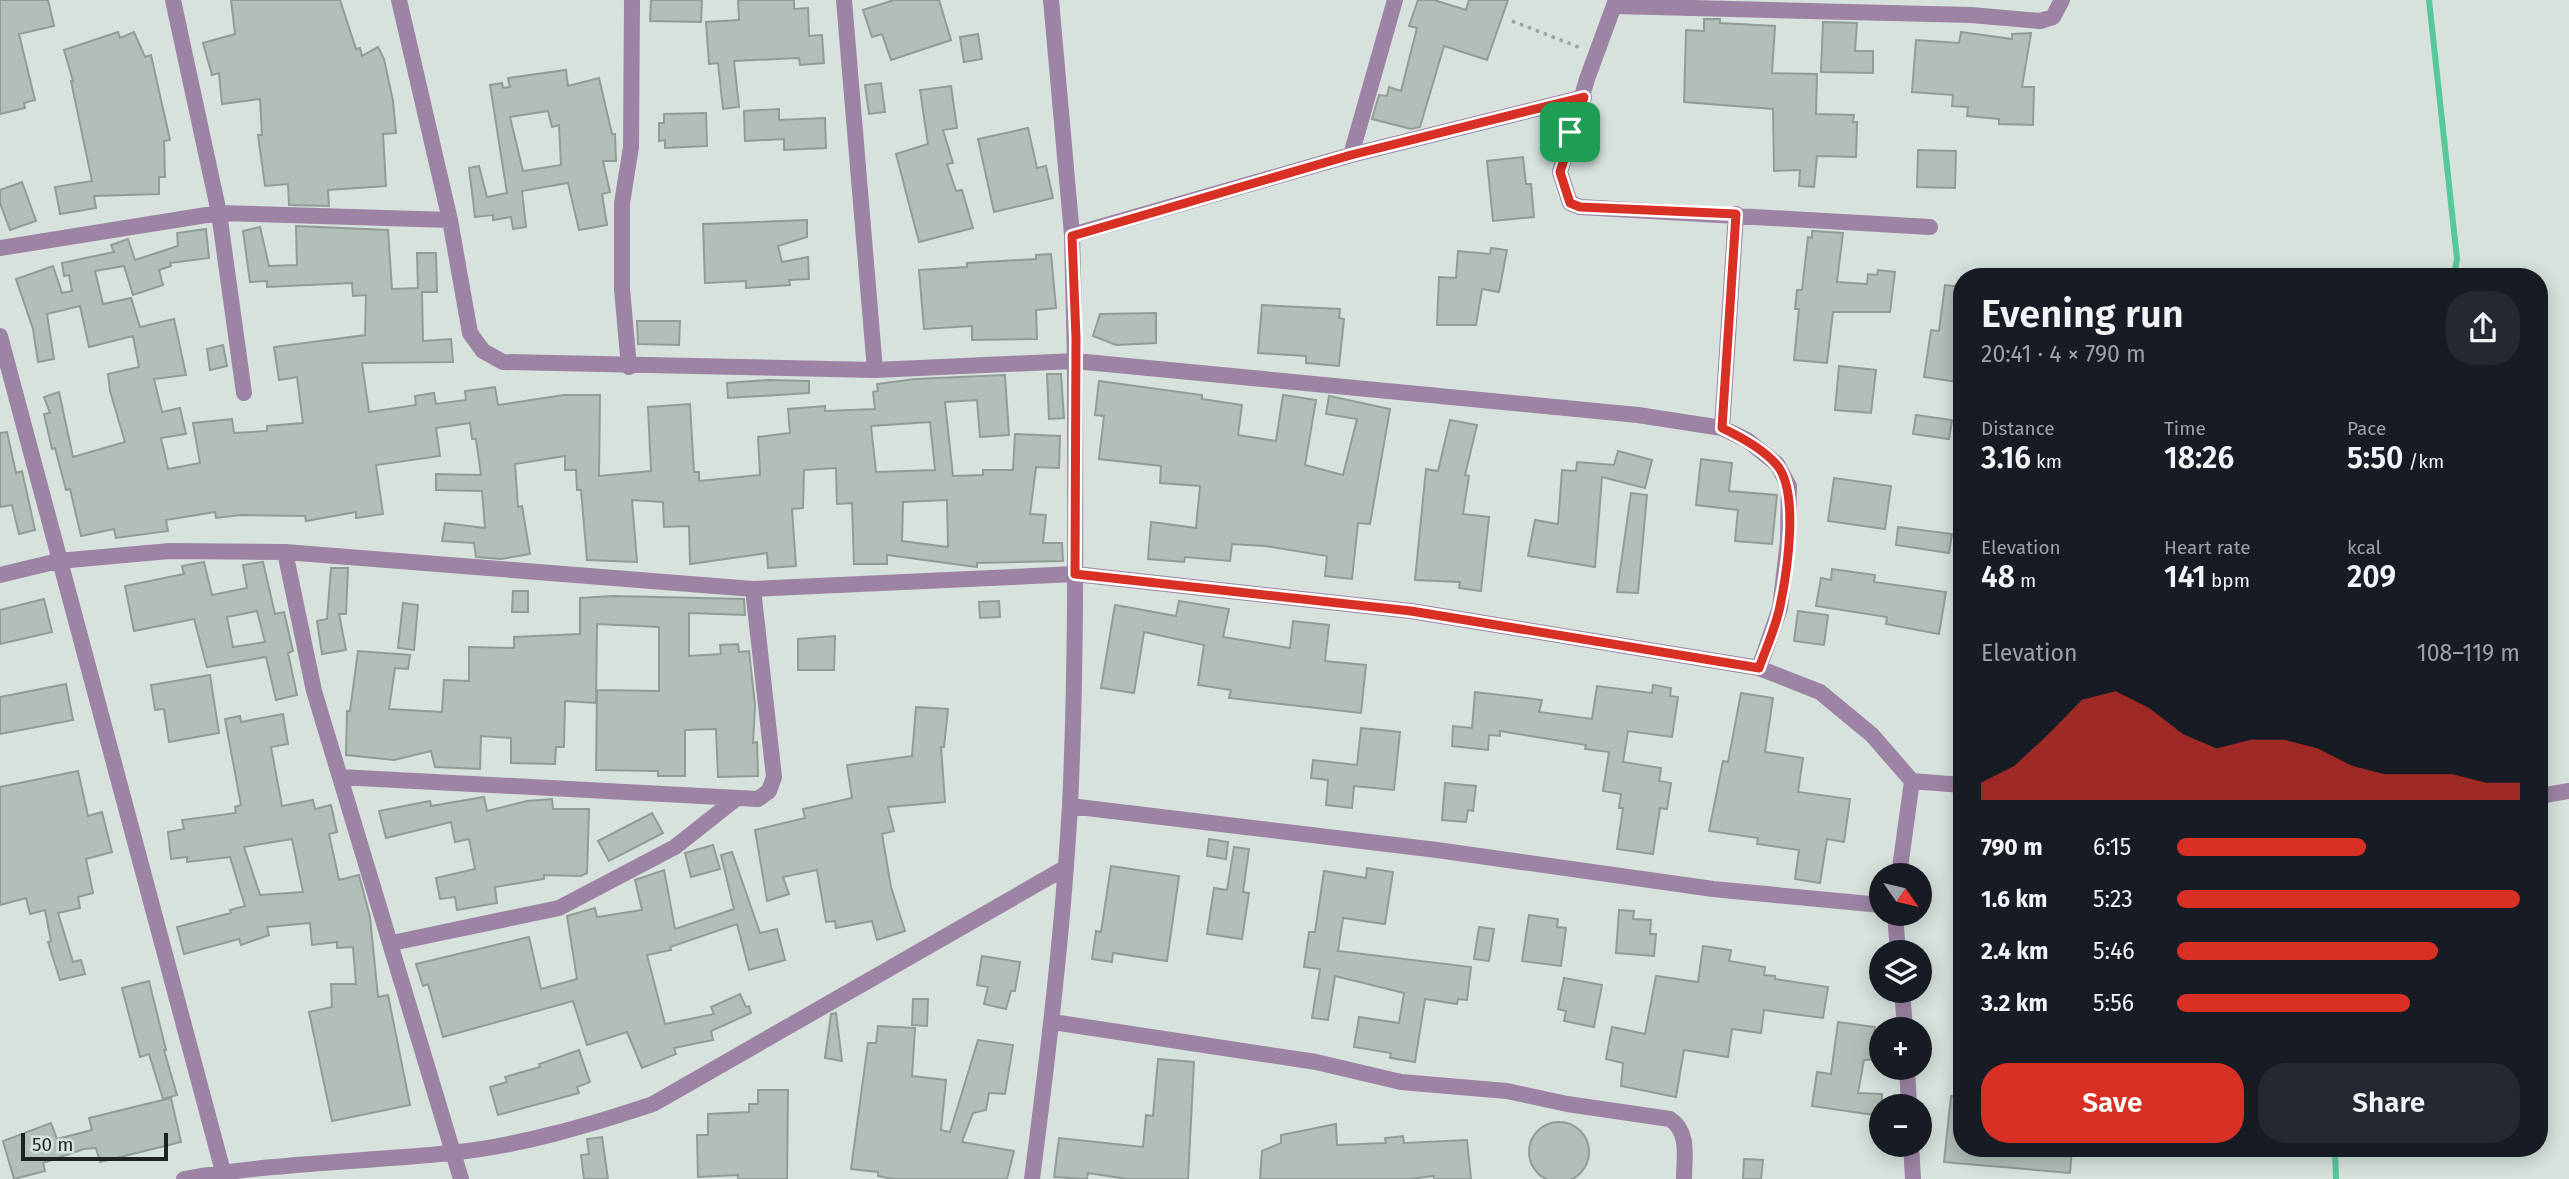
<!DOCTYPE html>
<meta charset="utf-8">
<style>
body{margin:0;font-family:"Fira Sans",sans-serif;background:#242831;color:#f1f3f6;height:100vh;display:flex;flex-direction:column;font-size:26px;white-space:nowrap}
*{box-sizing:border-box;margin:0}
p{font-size:23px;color:#9ea1a6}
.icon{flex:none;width:38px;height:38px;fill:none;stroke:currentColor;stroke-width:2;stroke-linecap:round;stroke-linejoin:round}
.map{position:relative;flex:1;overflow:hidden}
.side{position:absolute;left:1953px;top:268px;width:595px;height:889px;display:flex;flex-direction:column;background:#171b24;border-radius:28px;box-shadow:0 4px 18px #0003}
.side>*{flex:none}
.needle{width:46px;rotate:124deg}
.buttons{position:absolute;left:1869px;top:863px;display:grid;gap:14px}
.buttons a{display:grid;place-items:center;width:63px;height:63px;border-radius:50%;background:#171b24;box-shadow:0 4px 18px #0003;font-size:35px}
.scale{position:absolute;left:21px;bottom:18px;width:147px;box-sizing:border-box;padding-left:7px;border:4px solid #1e2220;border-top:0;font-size:19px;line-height:24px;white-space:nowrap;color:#1e2220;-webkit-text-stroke:5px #d7e2dd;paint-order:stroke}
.pin{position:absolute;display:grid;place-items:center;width:60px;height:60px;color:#fff;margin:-30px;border-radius:14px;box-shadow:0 4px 10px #0006}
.round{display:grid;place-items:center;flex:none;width:74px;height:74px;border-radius:28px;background:#242831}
.headline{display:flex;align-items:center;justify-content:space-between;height:119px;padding:0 28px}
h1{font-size:38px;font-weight:600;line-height:52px}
.metrics{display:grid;grid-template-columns:repeat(3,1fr);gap:10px;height:119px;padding:7px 28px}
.metrics div{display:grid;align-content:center}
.metrics b{font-size:30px;font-weight:600}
.metrics small{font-size:19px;font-weight:400}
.metrics p{font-size:19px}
.chart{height:196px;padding:14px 28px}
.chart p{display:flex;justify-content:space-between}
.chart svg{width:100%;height:126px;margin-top:7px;fill:#d93025;opacity:.7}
.action{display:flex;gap:14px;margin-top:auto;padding:14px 28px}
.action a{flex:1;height:80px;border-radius:28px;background:#d93025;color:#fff;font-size:28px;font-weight:600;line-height:80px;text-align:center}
.action a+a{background:#242831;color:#f1f3f6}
ul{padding:0 28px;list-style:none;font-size:23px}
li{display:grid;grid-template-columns:112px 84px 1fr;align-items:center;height:52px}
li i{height:18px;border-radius:9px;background:#d93025}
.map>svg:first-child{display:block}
</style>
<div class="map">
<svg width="2569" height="1179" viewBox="0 0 2569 1179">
<rect width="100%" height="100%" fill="#d7e2dd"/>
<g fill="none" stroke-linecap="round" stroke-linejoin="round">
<path stroke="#56c89a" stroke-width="6" d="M2429,0L2457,259L2454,276
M2335,1148L2336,1179"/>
</g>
<path fill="#b2beb8" stroke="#919c96" stroke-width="2" fill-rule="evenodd" d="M0,0H48L54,26L19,34L35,100L24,103L25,108L0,114Z
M231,0H340L356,49L360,48L362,56L378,47L384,59L393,101L396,133L383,134L386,186L328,190L329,206L289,205L288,184L265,186L258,135H262L260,99L222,104L219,73L212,75L203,43L235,34Z
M651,0H702L701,22L650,21Z
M738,0H794V9L808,8L809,36L822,35L824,63L800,65L799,58L734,61L739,107L723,109L718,63L709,64L706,22L739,20Z
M894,0H939L951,40L891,60L882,34L872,37L863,10Z
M1418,0H1434L1466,10L1469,0H1508L1487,60L1444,46L1420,127L1411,129L1372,119L1379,95L1387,96L1389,87L1401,91L1417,28L1409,26Z
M1704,19H1720V23L1775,26L1772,73L1817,74L1816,114L1854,115L1853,122H1857L1856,157L1817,156L1814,187L1799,186L1800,170L1774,171L1773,109L1684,102L1686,30L1704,31Z
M1823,22L1857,23L1855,51H1873V73L1821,72Z
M118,32L120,38L134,32L145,57L151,55L170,140L164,141L165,177H159V194L94,196L96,208L60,214L55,187L92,181L71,81H73L64,50Z
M1961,32L2012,39V34L2031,33L2022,87H2034L2033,125L1999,124V119L1967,116L1968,107L1952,106L1953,95L1912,92L1916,40L1959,43Z
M978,34L982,59L964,62L960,37Z
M566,70L568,86L599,78L612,134H615L616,161H603L610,192L602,194L607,225L579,230L568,183L522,191L526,227L513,229L511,217L493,220V215L475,217L469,168L479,166L487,197L507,193L490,85L502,83L503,88L510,87L508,78ZM548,111L552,127L559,125L561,165L523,171L510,117Z
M881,83L885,112L869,114L865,85Z
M951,86L957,128L943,130L953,163L947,164L956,191L962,190L973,228L919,242L896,154L928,144L920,90Z
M779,109V120L825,118L826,148L784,150V139L745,141L744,111Z
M706,113L707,146L665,148V140L659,141V123H664V114Z
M1028,128L1037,168L1046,166L1053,198L994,212L978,139Z
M1918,150L1956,151L1955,188L1917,187Z
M1523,157L1526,184H1531L1534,217L1493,221L1487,161Z
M22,182L36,221L10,230L0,203V190Z
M807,220V237L778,246L782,262L808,257L809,279L789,280L790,285L746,288V281L705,283L703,224Z
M296,226L388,230L392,289L418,288L417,253H436L437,292H422L423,341L451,339L453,362L362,363L369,412L416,405L415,396L434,393L436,404L466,400L465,391L495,387L498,405L564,395H600L599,476L651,471L648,407L690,404L694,472H699V481L760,475L758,437L790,433L788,409L825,406V411L875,409L873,392L878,391L877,384L915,379L1005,375L1009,435L980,437L977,400L945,402L953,476L983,475V470H1013L1015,434L1060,436L1059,468L1036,467L1030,514L1046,515L1043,543H1062L1063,561L977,563V567L887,555V564H854L852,503L837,504L836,468L804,470L803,508L792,509L796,566L768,568L767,553L690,564L689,526L664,527L663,502L632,500L637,562L587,560L581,490H577L576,470H565V456L515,464L518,507L522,506L530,554L501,559L476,557L474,543L442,541L445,523L485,528L482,491L436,490V474L481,475L476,439H472L470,423L436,428L440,456L376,465L383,514L356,518V512L306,521L305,516L241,515L216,518L215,512L166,520L168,531L116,538L114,529L81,536L70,489L66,490L55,448L52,449L44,414L50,413L44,397L59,392L73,457L125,442L110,391L108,374L139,367L133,336L89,347L80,306L47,314L54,359L38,362L33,329L16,279L53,266L62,293L72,291L69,275L64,276L62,263L114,252L111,245L128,239L135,260L178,246L177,233L206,229L209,258L170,263L171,266L159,270L163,285L133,295L124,266L95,271L103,304L131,298L140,327L174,319L186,375L154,379L162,412L180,408L186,434L161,438L168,469L200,463L193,423L232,419L234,433L267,431V426L303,423L297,377L279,380L274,347L365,335L366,295L353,296L352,283L267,287V281L250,282L243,231L260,227L269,266L297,265ZM930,422L935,470L876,472L871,426ZM947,500L948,547L902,541L903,502Z
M1812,231L1843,233L1837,282L1867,284L1868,274L1877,275L1878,270L1895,272L1890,312H1833L1827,363L1794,360L1799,309H1795L1797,290H1802L1808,237L1812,238Z
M1491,248L1507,250L1499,292L1482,289L1476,325H1437L1439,277L1456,278L1458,251L1490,254Z
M1051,254L1056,308L1036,310L1037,339L972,340V326L924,329L919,270L967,267V263L1036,259V255Z
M1945,285L1962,287V353L1958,382L1924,377L1931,330L1939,331Z
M1262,305L1340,309L1339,318L1344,319L1339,366L1306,363V356L1258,353Z
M1156,313V343L1116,345L1093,336L1100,314Z
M637,321H680L679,345L638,344Z
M223,345L227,366L210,370L207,349Z
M1839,366L1876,370L1871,413L1835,410Z
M1047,374H1061L1064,418L1049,419Z
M769,380L809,381V393L728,398L727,383Z
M1099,381L1202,395V399L1242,405L1238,435L1276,441L1283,395L1316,400L1305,465L1343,475L1357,419L1326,414L1329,396L1390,409L1370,524L1358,523L1352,579L1325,576L1327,556L1265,546L1232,544L1230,561L1185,557L1184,562L1148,559L1151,522L1196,528L1200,486L1160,483L1161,466L1099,459L1104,416L1095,415Z
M1916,415L1952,420L1949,439L1913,434Z
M1450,420L1477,425L1465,475L1469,476L1463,514L1489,517L1481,591L1459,588L1460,582L1415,580L1426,469L1438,471Z
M7,432L16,473L22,471L35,530L19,534L12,505L0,507V433Z
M1618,451L1652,460L1645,488L1602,477L1595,567L1528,556L1535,520L1558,524L1562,470L1576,471L1577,462L1614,465Z
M1701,459L1732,463L1729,491L1777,495L1772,544L1735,541L1738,510L1696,505Z
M1834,478L1891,486L1885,529L1828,521Z
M1631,493L1647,495L1638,593L1617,592Z
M1898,527L1952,534L1949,553L1896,545Z
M204,562L212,595L247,588L243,565L263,562L275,614L284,612L293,651L288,653L297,695L276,700L266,657L207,667L194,619L134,631L125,586L184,574L182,566ZM257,611L265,642L233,647L227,617Z
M331,568H348L346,614H339L346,650L322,654L317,621L327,619Z
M1832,569L1875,575L1874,582L1946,592L1939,634L1886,624L1887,617L1816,606L1821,578L1831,580Z
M513,591H528V612H512Z
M613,596L744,599L745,615L689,613V656L721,654L720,645L738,644L739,652L749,651L755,705L753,743L757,742L758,776L718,777L716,729L685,730V776H658V771L596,770L597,690L659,691V627L597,624L596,703L565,701L564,747H556L555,764L511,763V738L481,736L480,769L435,767L431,751L394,760L346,755L347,711H350L358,651L410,655L408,669L395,668L389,709L442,712L444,680L469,681V647L514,648V637L580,634V598Z
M44,599L52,632L0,644V610Z
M999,601L1000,617L980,618L979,602Z
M1179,601L1229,609L1223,637L1290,648L1293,621L1329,625L1325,661L1366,665L1361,713L1229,698L1231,690L1198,685L1204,645L1144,632L1134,693L1101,688L1115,605L1176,616Z
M403,603L418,605L414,650L398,648Z
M1798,611L1828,615L1824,645L1794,641Z
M835,636L834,670H798V639Z
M210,675L219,733L169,742L164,709L155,710L151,685Z
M66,684L73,720L0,734V697Z
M1653,685L1671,688L1670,696L1678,697L1672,737L1628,731L1623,762L1661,768L1659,781L1671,783L1667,809L1660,808L1653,854L1617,849L1623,808H1619L1621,794L1603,791L1609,752L1585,749L1586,745L1500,731V736L1489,735L1488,750L1452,746L1453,726L1472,728L1475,692L1542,700L1539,712L1592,719L1597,686L1652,693Z
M1741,693L1773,698L1765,752L1803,758L1798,792L1850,799L1844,842L1827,839L1820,883L1795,879L1799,850L1757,844L1758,838L1709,831L1723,761L1728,762Z
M916,707L948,709L944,747H941L945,802L888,807L894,831L882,834L891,887L905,931L877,940L872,921L836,928L835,921L826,922L817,870L783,877L789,894L767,901L755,830L805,818L803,809L852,798L847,765L912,756Z
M283,714L288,744L271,747L282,806L313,800L315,809L331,805L337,832L329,834L339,880L359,875L370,917L378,997L388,995L410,1105L332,1121L309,1012L332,1007L331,984H356L353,947L337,948V942L312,945L310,923L267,927L269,935L241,945L239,939L184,954L177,927L231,913L230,910L245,906L230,857L187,862V857L171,859L168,832L184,829L182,820L236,813L235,807L241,805L225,719L240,716L241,722ZM292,839L303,892L260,895L244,847Z
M1361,728L1400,732L1394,790L1354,786L1352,808L1326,805L1328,780L1311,778L1313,760L1357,765Z
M78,771L88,816L102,812L112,852L86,859L93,893L78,897L80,908L58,913L73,962L81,960L85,974L60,980L48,942L51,941L45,910L30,914L26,898L0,905V787Z
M1445,783L1476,786L1473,811L1468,810L1466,822L1442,820Z
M484,797L487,811L527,801L552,799L553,809H589L587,873L581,876L544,875V879L495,887L497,903L457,910L455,897L440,899L436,878L475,869L469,839L455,842L451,822L386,838L379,811L430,801L431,806Z
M652,813L663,833L609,861L598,841Z
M1209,839L1228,842L1226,859L1207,856Z
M713,845L720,869L691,877L685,853Z
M1234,847L1249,849L1243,892L1249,893L1242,939L1207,934L1214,888L1227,890Z
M732,852L760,933L777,929L785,960L749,970L737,924L670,947L671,950L647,955L665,1024L714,1014L711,1007L740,994L746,1007L749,1006L751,1013L711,1031L713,1040L674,1048L676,1054L642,1068L627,1032L587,1045L573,1001L443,1037L428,984L423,986L416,964L529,937L541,989L577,979L567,916L595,908L597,917L642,910L635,880L664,870L675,929L734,909L721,855Z
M1111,866L1179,876L1167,961L1113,953L1112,962L1092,959L1096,931L1101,932Z
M1367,868L1393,872L1385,924L1343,918L1338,951L1471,967L1467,1000L1458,999L1457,1004L1425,999L1415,1062L1390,1058L1391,1053L1354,1047L1359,1017L1399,1023L1404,993L1335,976L1328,1020L1312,1018L1320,969L1304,967L1309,932H1315L1324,871L1366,878Z
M1619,910L1634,911L1633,919L1651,920L1650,934H1656L1654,956L1616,953Z
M1529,915L1558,919L1557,927L1566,928L1561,966L1522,961Z
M1479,927L1494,929L1489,961L1474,959Z
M1703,946L1731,950L1729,961L1765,967L1764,975L1775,976V979L1828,987L1823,1018L1764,1010L1761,1033L1732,1029L1728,1057L1684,1050L1676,1097L1621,1086L1623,1063L1606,1059L1612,1027L1645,1034L1656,976L1698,982Z
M982,956L1020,962L1015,991H1011L1006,1009L984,1004L988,987L977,985Z
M1564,978L1602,985L1594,1027L1564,1021L1566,1011L1558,1009Z
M149,981L166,1050H164L177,1095L163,1099L149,1054L140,1057L122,988Z
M913,999H928L927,1026L912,1025Z
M836,1013L842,1061L825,1058L831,1014Z
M1838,1022L1875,1027L1873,1040L1881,1039V1059L1864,1060L1858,1093L1882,1094L1881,1116L1812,1106L1817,1072L1831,1074Z
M878,1026L915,1028L912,1076L946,1080L941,1130L950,1132L978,1040L1013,1045L1005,1094L989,1093L986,1110L973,1113L962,1142L1014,1151L1007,1179H893L878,1176V1172L851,1169L868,1043H876Z
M579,1050L590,1082L577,1087L579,1093L498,1115L490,1087L507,1082L505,1077L540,1067L539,1064Z
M1158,1059L1194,1062L1188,1179H1127L1088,1173L1087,1179L1054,1177L1059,1138L1143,1147L1146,1115L1153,1116Z
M758,1090H788L787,1179H738V1175L698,1177L697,1135H708V1114L749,1112V1104H758Z
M1951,1096H1962V1148H2072L2070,1173L1944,1162Z
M171,1098L181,1142L100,1162L96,1148L84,1149L43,1163L45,1171L14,1179L3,1141L51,1123L57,1139L92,1130L89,1118Z
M1529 1152a30 30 0 1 1 60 0a30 30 0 1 1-60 0Z
M1336,1124L1337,1145L1386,1143L1385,1138L1403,1136L1404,1143L1467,1140L1471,1179H1434V1176L1410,1179H1260L1262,1151L1281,1143V1135Z
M602,1137L608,1179H584L581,1155L589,1154L587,1139Z
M1744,1159L1763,1160L1761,1179H1743Z"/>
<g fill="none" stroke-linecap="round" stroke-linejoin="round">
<path stroke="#9aa39f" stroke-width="3.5" stroke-dasharray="3.5 5" stroke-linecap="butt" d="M1512,21L1581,48"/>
<path stroke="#9d84a5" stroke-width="16" d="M173,0L219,213L244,393
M399,0L450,220L470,333L483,351L503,362L875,370L1075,361C1075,509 1077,658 1070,805C1063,930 1048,1055 1032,1179
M844,0L875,370
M1051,0L1072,235L1075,361L1638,415L1722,428L1747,440L1777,464L1789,486L1788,541L1780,608L1759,668
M1616,0L1587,79L1560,172L1570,203L1580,207L1930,227
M1614,6L1971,15L2040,21L2053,17L2062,0
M1351,155L1395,0
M1072,235L1351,155L1584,97
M0,248L219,213L450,220
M0,336L225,1179
M629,367L622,289V203L631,147L632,0
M1722,428L1736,214
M285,552L314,691L461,1179
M0,575L58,561L170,551L285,552L753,589L1075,574L1411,611L1759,668L1820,692L1872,735L1912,781L1962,785
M340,777L758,799L769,791L774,777L753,589
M2539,796L2569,791
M1070,806L1437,850L1713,889L1881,905
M1899,875L1912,781
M1895,914L1898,952
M392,943L559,908L675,847L737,798
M1902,990L1905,1029
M1053,1022L1316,1062L1401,1082L1507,1091L1567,1104L1670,1119C1690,1132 1684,1158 1684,1179
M1907,1068L1909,1106
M1911,1144L1913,1179
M184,1179C271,1163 361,1162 450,1153C519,1146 587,1126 653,1104L1065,868"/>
</g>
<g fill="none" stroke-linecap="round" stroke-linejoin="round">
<defs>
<path id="route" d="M1584,97L1560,172L1570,203L1580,207L1736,214L1722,428C1741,437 1762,448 1776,464C1800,490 1787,573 1780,606C1776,627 1766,648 1759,668L1411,611L1075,574L1076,338L1072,236L1351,155Z"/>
</defs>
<use href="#route" stroke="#fff" stroke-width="14"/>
<use href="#route" stroke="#d93025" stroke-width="9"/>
</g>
</svg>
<div class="buttons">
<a><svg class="needle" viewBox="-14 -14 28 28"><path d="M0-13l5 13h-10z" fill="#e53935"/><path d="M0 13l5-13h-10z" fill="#9ea1a6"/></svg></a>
<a><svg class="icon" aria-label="layers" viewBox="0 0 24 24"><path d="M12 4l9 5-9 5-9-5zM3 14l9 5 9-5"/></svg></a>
<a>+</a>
<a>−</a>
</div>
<div class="scale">50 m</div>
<div class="pin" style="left:1570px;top:132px;background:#1e9e55"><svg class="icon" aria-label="arrive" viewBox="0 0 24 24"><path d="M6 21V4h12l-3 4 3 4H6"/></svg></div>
<section class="side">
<div class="headline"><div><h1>Evening run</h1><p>20:41 · 4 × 790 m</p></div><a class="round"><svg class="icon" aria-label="share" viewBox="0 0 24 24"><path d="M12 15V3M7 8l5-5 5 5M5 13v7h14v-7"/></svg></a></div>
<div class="metrics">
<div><p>Distance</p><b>3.16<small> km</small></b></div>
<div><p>Time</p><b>18:26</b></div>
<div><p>Pace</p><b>5:50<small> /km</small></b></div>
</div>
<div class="metrics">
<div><p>Elevation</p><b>48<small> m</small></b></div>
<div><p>Heart rate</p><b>141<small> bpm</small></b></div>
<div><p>kcal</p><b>209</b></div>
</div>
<div class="chart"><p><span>Elevation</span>108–119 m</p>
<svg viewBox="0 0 160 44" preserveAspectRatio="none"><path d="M0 44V38L10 32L20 21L30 9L40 6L50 12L60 21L70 26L80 23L90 23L100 26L110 32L120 35L130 35L140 35L150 38L160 38V44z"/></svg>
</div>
<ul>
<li><b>790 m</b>6:15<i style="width:55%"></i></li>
<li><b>1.6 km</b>5:23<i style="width:100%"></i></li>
<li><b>2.4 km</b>5:46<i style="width:76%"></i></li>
<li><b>3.2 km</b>5:56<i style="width:68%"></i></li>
</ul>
<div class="action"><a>Save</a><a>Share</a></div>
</section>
</div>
